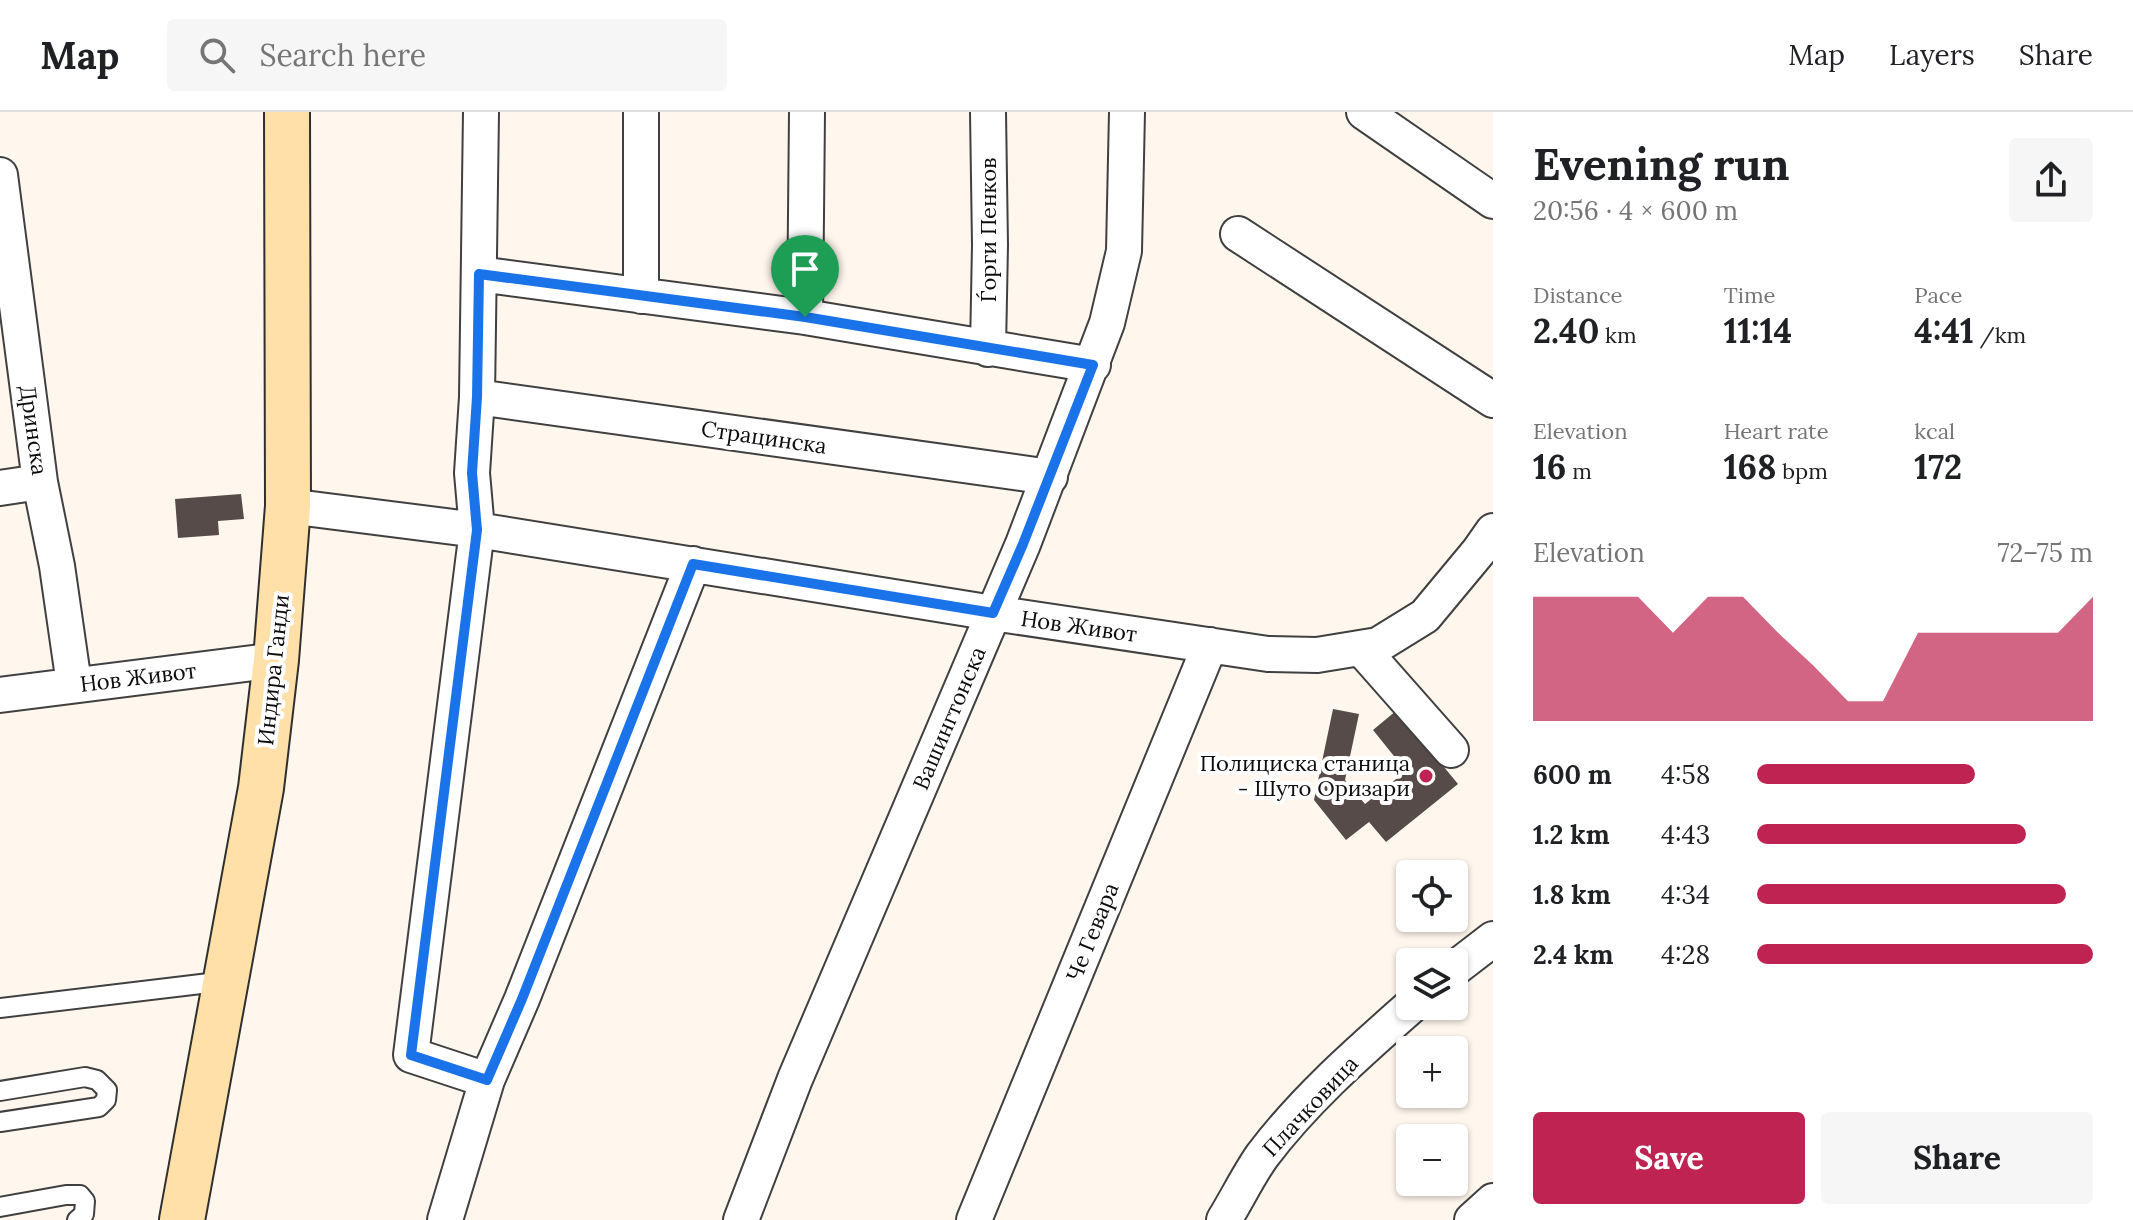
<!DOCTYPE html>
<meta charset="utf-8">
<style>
body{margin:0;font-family:Lora,serif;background:#f6f6f6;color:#202124;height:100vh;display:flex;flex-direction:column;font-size:30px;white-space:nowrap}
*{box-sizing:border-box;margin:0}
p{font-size:26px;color:#757577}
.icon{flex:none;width:44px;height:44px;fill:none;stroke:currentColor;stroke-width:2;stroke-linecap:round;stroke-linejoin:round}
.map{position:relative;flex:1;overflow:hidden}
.sheet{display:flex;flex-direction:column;background:#fff;width:640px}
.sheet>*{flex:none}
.tools{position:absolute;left:1396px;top:748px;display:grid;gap:16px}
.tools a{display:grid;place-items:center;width:72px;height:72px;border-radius:8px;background:#fff;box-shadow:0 2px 6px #0004;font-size:40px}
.pin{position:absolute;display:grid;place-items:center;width:68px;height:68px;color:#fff;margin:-82px -34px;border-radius:50% 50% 50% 0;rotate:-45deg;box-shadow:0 0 8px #0007}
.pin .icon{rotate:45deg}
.round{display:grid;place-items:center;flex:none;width:84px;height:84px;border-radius:8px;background:#f6f6f6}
.head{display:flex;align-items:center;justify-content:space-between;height:136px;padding:0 40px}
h1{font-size:44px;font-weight:700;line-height:60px}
.figures{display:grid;grid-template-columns:repeat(3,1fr);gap:12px;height:136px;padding:8px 40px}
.figures div{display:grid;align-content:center}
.figures b{font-size:34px;font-weight:700}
.figures small{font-size:22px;font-weight:400}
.figures p{font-size:22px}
.chart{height:224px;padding:16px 40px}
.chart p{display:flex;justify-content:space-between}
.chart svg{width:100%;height:144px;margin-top:8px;fill:#bf2351;opacity:.7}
.cta{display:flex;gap:16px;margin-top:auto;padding:16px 40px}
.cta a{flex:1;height:92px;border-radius:8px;background:#bf2351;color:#fff;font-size:32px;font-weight:700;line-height:92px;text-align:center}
.cta a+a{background:#f6f6f6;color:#202124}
ul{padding:0 40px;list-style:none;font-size:26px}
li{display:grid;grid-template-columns:128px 96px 1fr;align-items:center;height:60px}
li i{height:20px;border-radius:10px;background:#bf2351}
header{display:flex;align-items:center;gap:48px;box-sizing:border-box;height:112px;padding:0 40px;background:#fff;border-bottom:2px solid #e0e0e0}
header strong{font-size:38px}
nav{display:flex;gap:44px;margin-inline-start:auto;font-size:28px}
.search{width:560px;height:72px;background:#f6f6f6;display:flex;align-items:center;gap:20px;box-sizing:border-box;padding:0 28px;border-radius:8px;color:#757577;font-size:30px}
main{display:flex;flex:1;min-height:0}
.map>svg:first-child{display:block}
</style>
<header>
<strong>Map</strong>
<div class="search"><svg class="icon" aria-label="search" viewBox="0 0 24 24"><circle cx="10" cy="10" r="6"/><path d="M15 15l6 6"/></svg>Search here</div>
<nav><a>Map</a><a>Layers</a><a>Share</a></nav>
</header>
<main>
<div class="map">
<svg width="1493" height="1108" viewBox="0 0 1493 1108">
<rect width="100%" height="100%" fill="#fff7ed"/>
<path fill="#564b49" d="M241,382L244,407L218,409L219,423L178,426L175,387Z
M1333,597L1359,602L1345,668L1365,692L1406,659L1373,618L1397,598L1458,672L1386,730L1369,710L1346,728L1314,688Z"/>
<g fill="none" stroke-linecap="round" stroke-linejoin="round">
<defs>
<path id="lane" d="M0,896L226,869
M0,979L85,965L97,968L107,978L106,988L99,995L0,1010
M0,1095L66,1083H80L85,1089L84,1102L77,1108"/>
<path id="street" d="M481,0L477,285L472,361L477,418L411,943L487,968
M1364,0L1493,89
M0,63L40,370L57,454L74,572
M1238,122L1493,288
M479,162L805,205L1093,253
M641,184V0
M805,205L807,0
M988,237L990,133L988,0
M477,285L1050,365
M0,376L40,370
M288,394L477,418L993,501L1268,542L1317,543L1378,533L1425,504L1479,439L1493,419
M1361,536L1451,638
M0,583L276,548
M1454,857L1493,827
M445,1108L487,968L522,887L693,452
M741,1108L795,967L1023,432L1107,211L1124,139L1127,0
M974,1108L1210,533
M1224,1108C1237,1087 1248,1064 1262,1044C1305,987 1358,941 1411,894
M1472,1108L1493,1089"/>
<path id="secondary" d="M182,1108L261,676L276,548L288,394L287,0"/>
</defs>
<use href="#lane" stroke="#404040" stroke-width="22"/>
<use href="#street" stroke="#404040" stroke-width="38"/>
<use href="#secondary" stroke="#2f2f2f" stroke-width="48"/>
<use href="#lane" stroke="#fff" stroke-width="18"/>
<use href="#street" stroke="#fff" stroke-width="34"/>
<use href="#secondary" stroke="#ffe0a8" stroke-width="44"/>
</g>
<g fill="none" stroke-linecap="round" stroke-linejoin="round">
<defs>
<path id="route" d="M479,162L805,205L1093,253L1023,432L993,501L693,452L522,887L487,968L411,943L477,418L472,361L477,285Z"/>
</defs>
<use href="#route" stroke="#fff" stroke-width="16"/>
<use href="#route" stroke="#1a73e8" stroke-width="10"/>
</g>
<circle fill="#bf2351" stroke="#fff" stroke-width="3" cx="1426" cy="664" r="8"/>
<g text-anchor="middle" stroke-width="8" stroke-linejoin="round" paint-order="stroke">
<g font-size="22" fill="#0d0d0d" stroke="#fff">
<text transform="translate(988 118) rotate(-90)" y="8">Ѓорги Пенков</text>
<text transform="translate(34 318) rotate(82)" y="8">Дринска</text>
<text transform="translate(764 325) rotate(8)" y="8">Страцинска</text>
<text transform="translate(1079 514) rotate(8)" y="8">Нов Живот</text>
<text transform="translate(273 558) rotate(-84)" y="8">Индира Ганди</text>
<text transform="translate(138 565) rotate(-7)" y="8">Нов Живот</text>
<text transform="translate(949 606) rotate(-67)" y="8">Вашингтонска</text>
<text transform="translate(1092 820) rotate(-68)" y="8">Че Гевара</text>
<text transform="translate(1310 994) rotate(-47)" y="8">Плачковица</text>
</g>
<g font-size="22" fill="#0d0d0d" stroke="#fff" text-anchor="end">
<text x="1410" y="659">Полициска станица<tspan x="1410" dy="25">- Шуто Оризари</tspan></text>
</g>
</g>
</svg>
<div class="tools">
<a><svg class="icon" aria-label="locate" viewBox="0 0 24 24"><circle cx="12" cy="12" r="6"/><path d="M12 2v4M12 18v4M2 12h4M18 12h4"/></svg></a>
<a><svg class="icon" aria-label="layers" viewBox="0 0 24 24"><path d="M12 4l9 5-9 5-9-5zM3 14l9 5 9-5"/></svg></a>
<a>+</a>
<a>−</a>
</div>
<div class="pin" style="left:805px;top:205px;background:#1e9e55"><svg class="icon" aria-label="arrive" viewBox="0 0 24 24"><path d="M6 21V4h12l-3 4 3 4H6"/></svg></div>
</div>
<section class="sheet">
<div class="head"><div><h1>Evening run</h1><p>20:56 · 4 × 600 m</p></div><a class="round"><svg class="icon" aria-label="share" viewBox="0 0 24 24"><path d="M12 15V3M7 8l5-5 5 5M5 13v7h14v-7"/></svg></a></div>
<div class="figures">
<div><p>Distance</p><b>2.40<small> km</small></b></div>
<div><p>Time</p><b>11:14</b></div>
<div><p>Pace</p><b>4:41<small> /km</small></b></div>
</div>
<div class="figures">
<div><p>Elevation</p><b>16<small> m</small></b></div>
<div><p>Heart rate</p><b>168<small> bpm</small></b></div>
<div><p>kcal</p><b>172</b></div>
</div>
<div class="chart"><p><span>Elevation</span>72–75 m</p>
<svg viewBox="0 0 160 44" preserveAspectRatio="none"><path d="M0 44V6L10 6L20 6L30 6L40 17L50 6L60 6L70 17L80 27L90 38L100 38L110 17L120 17L130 17L140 17L150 17L160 6V44z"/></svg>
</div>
<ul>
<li><b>600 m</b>4:58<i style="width:65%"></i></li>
<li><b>1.2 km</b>4:43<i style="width:80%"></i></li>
<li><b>1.8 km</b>4:34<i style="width:92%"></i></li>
<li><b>2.4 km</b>4:28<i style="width:100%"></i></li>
</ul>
<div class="cta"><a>Save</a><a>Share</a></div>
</section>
</main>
